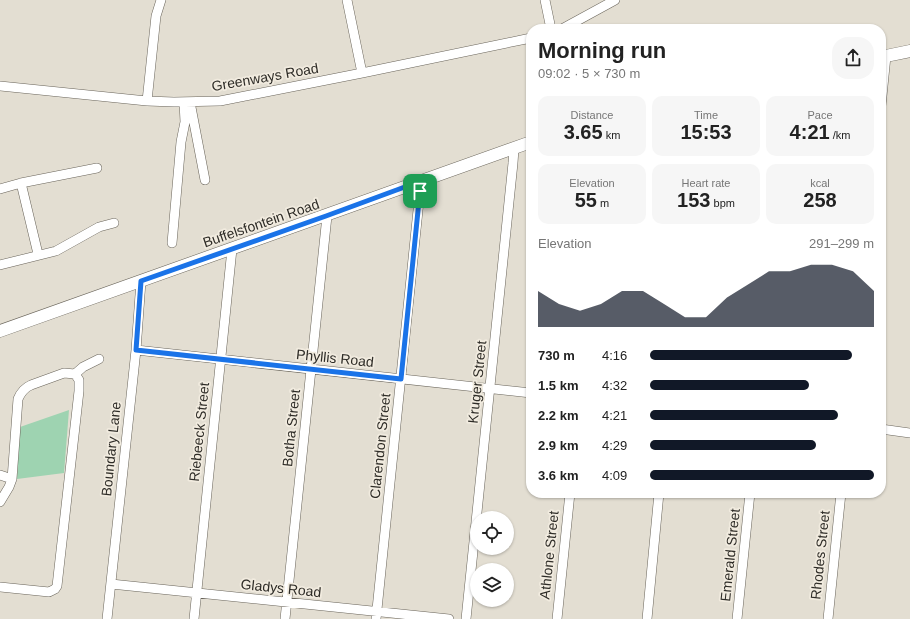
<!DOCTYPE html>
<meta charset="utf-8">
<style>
body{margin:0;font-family:Arial,sans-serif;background:#f6f6f6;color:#222;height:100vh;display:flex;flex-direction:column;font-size:15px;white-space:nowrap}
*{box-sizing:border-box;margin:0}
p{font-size:13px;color:#767676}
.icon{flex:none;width:22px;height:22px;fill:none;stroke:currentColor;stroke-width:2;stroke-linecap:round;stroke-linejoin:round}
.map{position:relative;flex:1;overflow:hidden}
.panel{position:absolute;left:526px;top:24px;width:360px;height:474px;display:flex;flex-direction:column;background:#fff;border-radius:16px;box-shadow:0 1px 3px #0004}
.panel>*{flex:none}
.controls{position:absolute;left:470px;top:511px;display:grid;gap:8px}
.controls a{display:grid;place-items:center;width:44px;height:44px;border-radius:50%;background:#fff;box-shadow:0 1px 3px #0004;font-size:20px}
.pin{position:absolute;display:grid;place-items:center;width:34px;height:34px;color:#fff;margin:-17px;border-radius:8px;box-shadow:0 2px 6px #0006}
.round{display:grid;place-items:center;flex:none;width:42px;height:42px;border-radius:16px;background:#f6f6f6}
.head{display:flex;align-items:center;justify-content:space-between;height:68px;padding:0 12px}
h1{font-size:22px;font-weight:700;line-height:30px}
.metrics{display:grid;grid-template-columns:repeat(3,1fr);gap:6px;height:68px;padding:4px 12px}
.metrics div{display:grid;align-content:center;border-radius:10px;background:#f6f6f6;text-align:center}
.metrics b{font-size:20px;font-weight:700}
.metrics small{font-size:11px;font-weight:400}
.metrics p{font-size:11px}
.chart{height:112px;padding:8px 12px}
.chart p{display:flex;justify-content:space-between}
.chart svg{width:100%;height:72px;margin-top:4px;fill:#111827;opacity:.7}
ul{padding:0 12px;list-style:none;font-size:13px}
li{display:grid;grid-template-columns:64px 48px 1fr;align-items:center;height:30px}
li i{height:10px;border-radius:5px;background:#111827}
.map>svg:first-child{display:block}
</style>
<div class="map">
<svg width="910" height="619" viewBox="0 0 910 619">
<rect width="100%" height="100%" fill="#e3ded2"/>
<path fill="#9ed3b1" d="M69,410L64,473L17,479L20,427Z"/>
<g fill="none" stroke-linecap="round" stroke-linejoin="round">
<defs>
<path id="street" d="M347,0L362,73
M545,0L551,29
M562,29L615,0
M0,86L147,101L174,102L220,101L362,73L531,38
M147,101L156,16L161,0
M190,102L205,180
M881,106L886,56
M21,183L38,254
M0,189L21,183L97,168
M172,243L181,142L185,122L184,102
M0,265L56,251L99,227L114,223
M136,350L531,393
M75,374L83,367L99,359
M881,429L910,433
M0,475L12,479
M0,502L9,487L12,479L18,399C21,392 24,388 31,385L64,373L75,374L79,380V391L57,586L55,589L49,592L0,587
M111,584L449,619
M107,619L136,350L141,281
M194,619L232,249
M285,619L327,216
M376,619L421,181
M466,619L513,163L514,149
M557,619L570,493
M647,619L659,493
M737,619L750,493
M828,619L841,493"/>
<path id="secondary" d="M881,57L910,51
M0,331L531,142"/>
</defs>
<use href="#street" stroke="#69645a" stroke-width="10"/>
<use href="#secondary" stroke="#69645a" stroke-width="13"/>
<use href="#street" stroke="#fff" stroke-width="9"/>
<use href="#secondary" stroke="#fff" stroke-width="12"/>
</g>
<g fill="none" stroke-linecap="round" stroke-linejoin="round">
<defs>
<path id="route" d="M421,181L401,379L136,350L141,281L326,216Z"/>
</defs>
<use href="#route" stroke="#fff" stroke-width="8"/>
<use href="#route" stroke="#1a73e8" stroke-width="5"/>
</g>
<g text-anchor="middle" stroke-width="3.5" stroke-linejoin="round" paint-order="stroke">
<g font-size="14" fill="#2e2c27" stroke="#f1ebdf">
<text transform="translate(265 77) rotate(-10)" y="5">Greenways Road</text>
<text transform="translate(261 223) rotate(-19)" y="5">Buffelsfontein Road</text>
<text transform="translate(335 358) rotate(6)" y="5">Phyllis Road</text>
<text transform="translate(477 382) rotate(-84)" y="5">Kruger Street</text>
<text transform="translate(291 428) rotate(-84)" y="5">Botha Street</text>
<text transform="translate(199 432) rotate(-84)" y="5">Riebeeck Street</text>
<text transform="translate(380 446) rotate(-84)" y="5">Clarendon Street</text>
<text transform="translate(111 449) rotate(-84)" y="5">Boundary Lane</text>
<text transform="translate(549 555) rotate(-84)" y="5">Athlone Street</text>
<text transform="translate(730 555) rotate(-84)" y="5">Emerald Street</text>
<text transform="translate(820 555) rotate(-84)" y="5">Rhodes Street</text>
<text transform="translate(281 588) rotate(6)" y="5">Gladys Road</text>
</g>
</g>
</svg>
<div class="controls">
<a><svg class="icon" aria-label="locate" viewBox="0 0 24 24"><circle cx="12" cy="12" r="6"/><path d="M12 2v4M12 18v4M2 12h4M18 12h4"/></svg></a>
<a><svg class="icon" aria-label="layers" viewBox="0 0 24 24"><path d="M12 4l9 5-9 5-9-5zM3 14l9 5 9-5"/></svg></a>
</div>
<div class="pin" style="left:420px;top:191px;background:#1e9e55"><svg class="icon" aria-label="arrive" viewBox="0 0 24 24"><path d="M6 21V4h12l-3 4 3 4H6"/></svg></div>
<section class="panel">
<div class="head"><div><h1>Morning run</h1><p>09:02 · 5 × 730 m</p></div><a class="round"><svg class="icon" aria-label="share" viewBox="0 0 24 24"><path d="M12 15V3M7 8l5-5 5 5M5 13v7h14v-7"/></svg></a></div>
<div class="metrics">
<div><p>Distance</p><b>3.65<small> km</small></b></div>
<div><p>Time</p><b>15:53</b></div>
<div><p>Pace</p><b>4:21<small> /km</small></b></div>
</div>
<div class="metrics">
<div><p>Elevation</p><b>55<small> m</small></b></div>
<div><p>Heart rate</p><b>153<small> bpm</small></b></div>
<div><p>kcal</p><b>258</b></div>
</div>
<div class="chart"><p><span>Elevation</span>291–299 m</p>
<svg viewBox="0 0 160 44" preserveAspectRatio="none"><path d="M0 44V22L10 30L20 34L30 30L40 22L50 22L60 30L70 38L80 38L90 26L100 18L110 10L120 10L130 6L140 6L150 10L160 22V44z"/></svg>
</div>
<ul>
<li><b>730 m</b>4:16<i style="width:90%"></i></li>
<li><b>1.5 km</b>4:32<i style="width:71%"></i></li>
<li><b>2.2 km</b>4:21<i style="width:84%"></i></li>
<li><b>2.9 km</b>4:29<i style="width:74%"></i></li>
<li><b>3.6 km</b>4:09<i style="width:100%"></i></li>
</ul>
</section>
</div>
